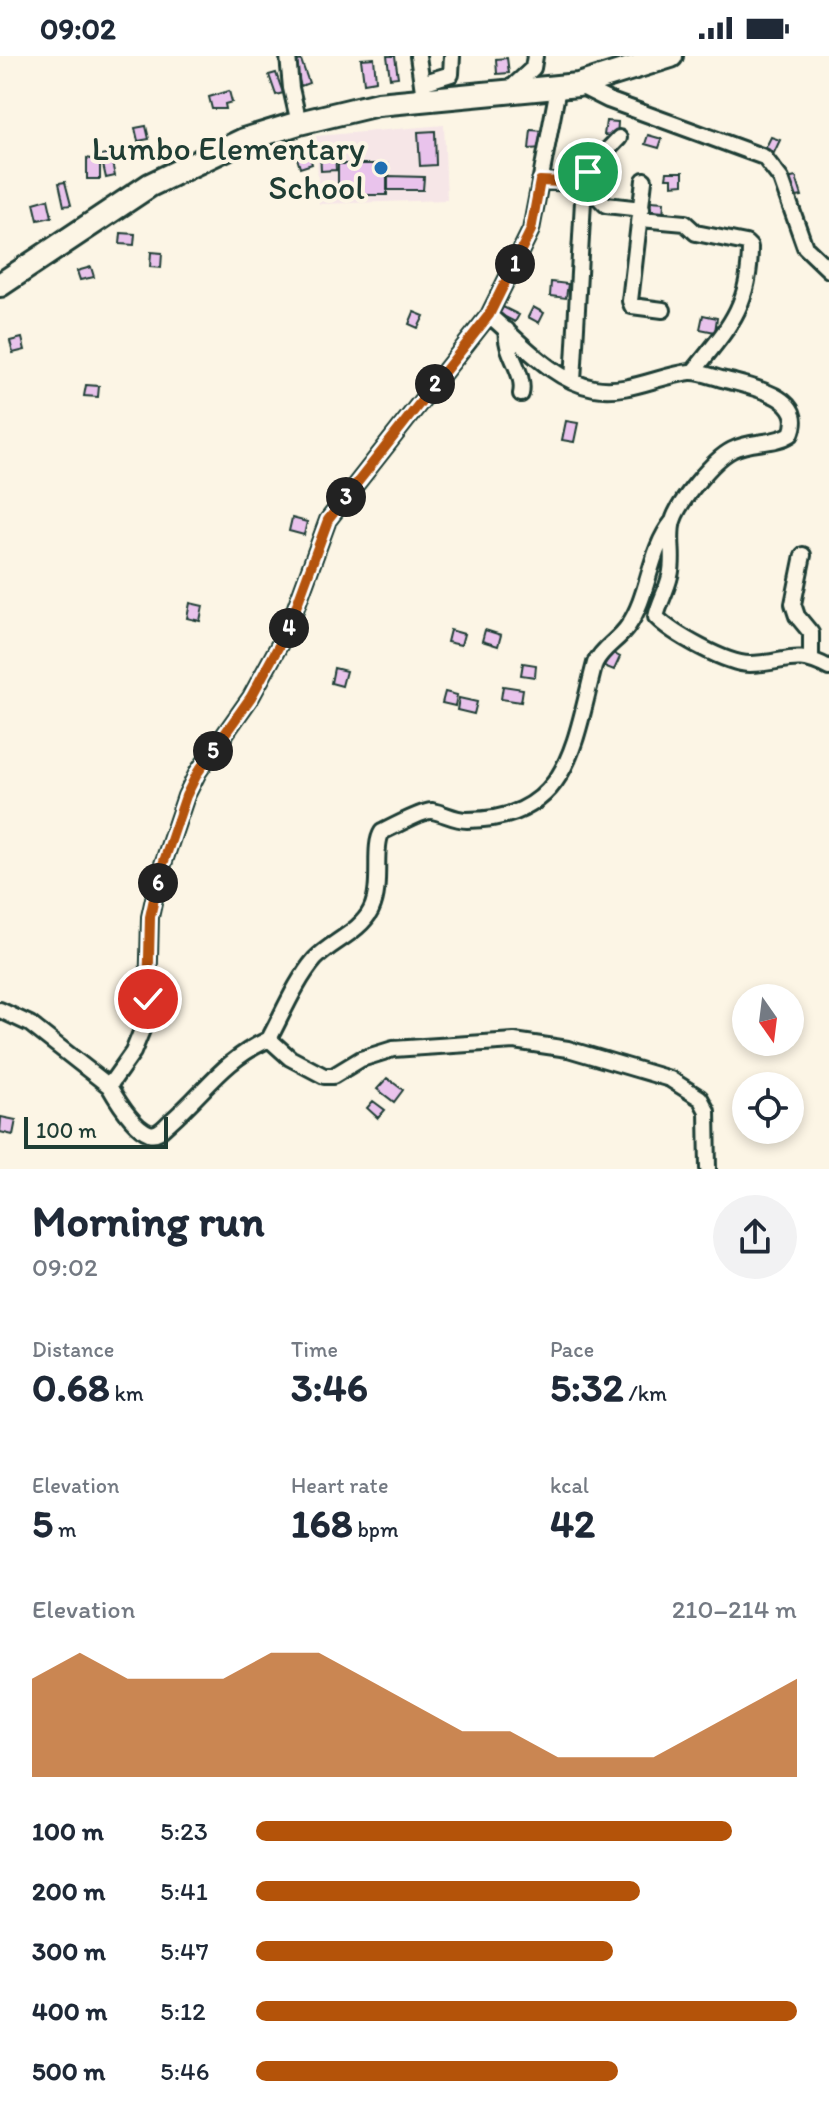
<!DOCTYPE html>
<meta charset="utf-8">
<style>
body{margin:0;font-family:Itim,sans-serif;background:#f2f2f3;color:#1f2937;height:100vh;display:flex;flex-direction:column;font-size:30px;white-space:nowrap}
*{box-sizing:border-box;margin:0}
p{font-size:26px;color:#747a83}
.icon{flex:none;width:44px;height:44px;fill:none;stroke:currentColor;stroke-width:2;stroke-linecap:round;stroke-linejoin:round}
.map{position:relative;height:1113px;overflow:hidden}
.drawer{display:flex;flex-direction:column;background:#fff;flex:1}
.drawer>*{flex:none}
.needle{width:52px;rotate:166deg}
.buttons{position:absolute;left:732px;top:928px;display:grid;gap:16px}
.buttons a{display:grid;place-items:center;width:72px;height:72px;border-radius:50%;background:#fff;box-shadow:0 4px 12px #0003;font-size:40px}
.scale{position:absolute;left:24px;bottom:20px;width:144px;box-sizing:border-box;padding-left:8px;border:4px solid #1f3d34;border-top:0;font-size:22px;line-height:28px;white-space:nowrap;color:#1f3d34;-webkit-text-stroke:6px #fcf5e5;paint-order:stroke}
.pin{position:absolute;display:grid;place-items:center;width:68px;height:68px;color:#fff;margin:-34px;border:4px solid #fff;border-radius:50%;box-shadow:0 2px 8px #0007}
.km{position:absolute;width:40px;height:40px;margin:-20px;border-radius:50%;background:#222;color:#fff;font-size:22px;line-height:40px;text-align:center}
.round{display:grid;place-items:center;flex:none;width:84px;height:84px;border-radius:42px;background:#f2f2f3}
.summary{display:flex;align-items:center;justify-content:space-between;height:136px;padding:0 32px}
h1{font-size:44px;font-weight:700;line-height:60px}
.stats{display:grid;grid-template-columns:repeat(3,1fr);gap:12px;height:136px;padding:8px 32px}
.stats div{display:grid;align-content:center}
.stats b{font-size:40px;font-weight:700}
.stats small{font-size:22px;font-weight:400}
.stats p{font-size:22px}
.chart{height:224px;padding:16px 32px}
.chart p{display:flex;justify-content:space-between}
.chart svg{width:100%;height:144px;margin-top:8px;fill:#b45309;opacity:.7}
ul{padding:0 32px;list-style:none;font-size:26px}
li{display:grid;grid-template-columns:128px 96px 1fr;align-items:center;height:60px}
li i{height:20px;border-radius:10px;background:#b45309}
.status{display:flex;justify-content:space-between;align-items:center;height:56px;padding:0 40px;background:#fff;direction:ltr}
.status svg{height:22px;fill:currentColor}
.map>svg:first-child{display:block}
</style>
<div class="status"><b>09:02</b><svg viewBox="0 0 49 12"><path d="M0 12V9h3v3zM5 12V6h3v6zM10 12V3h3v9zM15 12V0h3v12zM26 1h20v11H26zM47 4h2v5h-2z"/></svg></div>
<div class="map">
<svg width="829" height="1113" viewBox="0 0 829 1113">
<rect width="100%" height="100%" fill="#fcf5e5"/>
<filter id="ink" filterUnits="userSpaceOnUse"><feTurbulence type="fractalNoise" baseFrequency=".0125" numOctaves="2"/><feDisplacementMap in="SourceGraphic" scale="16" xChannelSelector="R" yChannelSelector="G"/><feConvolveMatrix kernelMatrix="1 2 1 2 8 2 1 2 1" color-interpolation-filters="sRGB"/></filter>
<g filter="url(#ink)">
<path fill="#f6e6e7" d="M444,69L447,144L319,148L316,80Z"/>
<path fill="#e9c3ec" stroke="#1f3d34" stroke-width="2" d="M387,0H395L398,21L390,22Z
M374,2L376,25L364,27L361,3Z
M507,2L509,17L497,18L496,3Z
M301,4L309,27L301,30L293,7Z
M276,17L283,37L276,39L269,19Z
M229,35L232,46L225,48L226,53H212L209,41Z
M606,65L618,66L617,81L604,79Z
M146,70L149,83L138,85L135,72Z
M531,74L543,75V92L529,93Z
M435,75L436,109L420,110L418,76Z
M648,79L662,83L659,92L645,88Z
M771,81L780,84L771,103L762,99Z
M307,91L312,108L300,112L295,95Z
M335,93L336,114L321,115L320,94Z
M110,98L115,120L106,122L101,100Z
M87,102L100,105V123H87Z
M338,108H387V139H338Z
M667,116H683V128L672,129V122H666Z
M388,120L424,121L423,134H388Z
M796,121L802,140L792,142L787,123Z
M65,126L71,149L64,150L59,127Z
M48,143L52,161L38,164L34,147Z
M651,145L664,146L663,162L650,160Z
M121,177L135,178L134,189L120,188Z
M151,196L162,197L161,212L150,211Z
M91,211L94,221L80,224L77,215Z
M551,226L568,228L566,242L550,240Z
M503,251L519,259L515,266L499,258Z
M533,251L544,257L539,267L528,261Z
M414,256L424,260L418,272L409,268Z
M703,259L717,262L715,276L700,273Z
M22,282L25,294L13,297L10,285Z
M86,329L99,330L98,341L84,340Z
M566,365L578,367L574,386L562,384Z
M292,462L307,466L304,479L289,475Z
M190,547L203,550L200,565L187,562Z
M450,574L464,578L461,589L447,586Z
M485,574L501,579L498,590L482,585Z
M611,596L620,601L614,614L604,610Z
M523,607L536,609L535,621L521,619Z
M334,612L346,615L342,630L331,627Z
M503,630L523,633L521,646L501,643Z
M445,636L457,639L455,650L442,647Z
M459,642L477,646L474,658L457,654Z
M387,1022L403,1034L394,1046L377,1033Z
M373,1045L385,1054L378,1062L367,1052Z
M1,1061L16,1064L13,1079L0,1076Z"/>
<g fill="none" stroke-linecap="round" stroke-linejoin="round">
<defs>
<path id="minor" d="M288,0L291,32L299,67
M418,0L423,35
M422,27L451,18L452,0
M578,29L608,44L764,101L781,123L805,191L829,214
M558,32L531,174L489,259L328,464L288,573L251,641L198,716L186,740L159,820L150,861L148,943L144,969L133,996L109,1030C117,1044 133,1071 149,1077C158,1080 164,1071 170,1066C207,1034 222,1005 269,983L290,1002L324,1020H333L361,1003L393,993L514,985L568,993L670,1023L700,1042L707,1055L708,1113
M507,36L533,12L535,0
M644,124L630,245L632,250L663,254
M540,125L600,129L601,144L606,149L642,153
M641,163L685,167L696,177L746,187L750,191C750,251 728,272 693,316
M489,259C520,285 553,325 594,332C628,338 657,320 690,316C701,315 715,322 726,324C751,331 807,340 791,378C774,389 751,384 732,394C714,403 679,445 673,465C668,482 675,502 670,520C667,534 659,547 656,561C673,578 726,608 750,608C784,608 795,593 829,612
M507,274C503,296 526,316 521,338
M573,325L584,127L592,110L619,82
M803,499L793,548L797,560L811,577V602
M0,954L30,968L109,1030
M269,983C283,957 296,925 315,903C331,886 360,876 371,854C383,829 372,791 382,776C390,772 424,754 432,755C444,757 454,764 467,764C570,764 574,686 595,607C603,591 619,584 628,570C650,538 648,496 673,465"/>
<path id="highway" d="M0,229L150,129L244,84L299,67L378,48L578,29L671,0"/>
</defs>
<use href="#minor" stroke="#1f3d34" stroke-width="20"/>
<use href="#highway" stroke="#1f3d34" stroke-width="28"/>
<use href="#minor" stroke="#fcf5e5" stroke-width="14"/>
<use href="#highway" stroke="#fcf5e5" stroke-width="22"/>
</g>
</g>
<g fill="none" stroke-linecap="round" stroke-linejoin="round" filter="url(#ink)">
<defs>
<path id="route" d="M148,943L150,861L159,820L186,740L198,716L251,641L288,573L328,464L489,259L531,174L540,125L584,127L588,116"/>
</defs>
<use href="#route" stroke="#fff" stroke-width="16"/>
<use href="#route" stroke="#b45309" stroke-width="10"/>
</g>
<circle fill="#1f6fb2" stroke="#fcf5e5" stroke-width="3" cx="381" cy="112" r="8"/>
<g text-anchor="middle" stroke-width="8" stroke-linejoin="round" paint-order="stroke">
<g font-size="34" fill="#1f3d34" stroke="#fcf5e5" text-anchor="end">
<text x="365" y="104">Lumbo Elementary<tspan x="365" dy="39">School</tspan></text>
</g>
</g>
</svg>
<div class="buttons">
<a><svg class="needle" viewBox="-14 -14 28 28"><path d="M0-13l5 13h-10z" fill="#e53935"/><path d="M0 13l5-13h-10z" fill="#747a83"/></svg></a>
<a><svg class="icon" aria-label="locate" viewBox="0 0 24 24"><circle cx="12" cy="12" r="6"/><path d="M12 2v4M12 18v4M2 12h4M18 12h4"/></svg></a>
</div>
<div class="scale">100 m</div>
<div class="pin" style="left:588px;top:116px;background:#1e9e55"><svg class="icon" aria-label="arrive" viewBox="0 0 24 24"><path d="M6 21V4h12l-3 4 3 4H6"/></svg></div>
<div class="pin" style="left:148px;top:943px;background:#d93025"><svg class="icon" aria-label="check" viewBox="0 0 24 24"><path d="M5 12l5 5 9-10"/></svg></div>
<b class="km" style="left:515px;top:208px">1</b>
<b class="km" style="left:435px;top:328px">2</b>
<b class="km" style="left:346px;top:441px">3</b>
<b class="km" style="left:289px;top:572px">4</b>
<b class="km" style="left:213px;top:695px">5</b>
<b class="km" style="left:158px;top:827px">6</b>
</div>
<section class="drawer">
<div class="summary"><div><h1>Morning run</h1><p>09:02</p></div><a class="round"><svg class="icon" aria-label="share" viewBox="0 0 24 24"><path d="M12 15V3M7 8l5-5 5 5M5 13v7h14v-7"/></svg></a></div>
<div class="stats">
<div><p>Distance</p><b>0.68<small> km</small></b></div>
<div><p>Time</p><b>3:46</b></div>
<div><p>Pace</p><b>5:32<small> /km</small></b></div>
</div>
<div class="stats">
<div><p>Elevation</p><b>5<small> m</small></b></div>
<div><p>Heart rate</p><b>168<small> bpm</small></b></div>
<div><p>kcal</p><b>42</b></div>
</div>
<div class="chart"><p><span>Elevation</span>210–214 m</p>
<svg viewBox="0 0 160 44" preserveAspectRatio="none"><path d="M0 44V14L10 6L20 14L30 14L40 14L50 6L60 6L70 14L80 22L90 30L100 30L110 38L120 38L130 38L140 30L150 22L160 14V44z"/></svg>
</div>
<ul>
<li><b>100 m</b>5:23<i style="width:88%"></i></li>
<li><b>200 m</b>5:41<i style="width:71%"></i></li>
<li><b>300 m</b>5:47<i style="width:66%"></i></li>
<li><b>400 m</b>5:12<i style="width:100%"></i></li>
<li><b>500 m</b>5:46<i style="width:67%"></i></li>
</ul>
</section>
